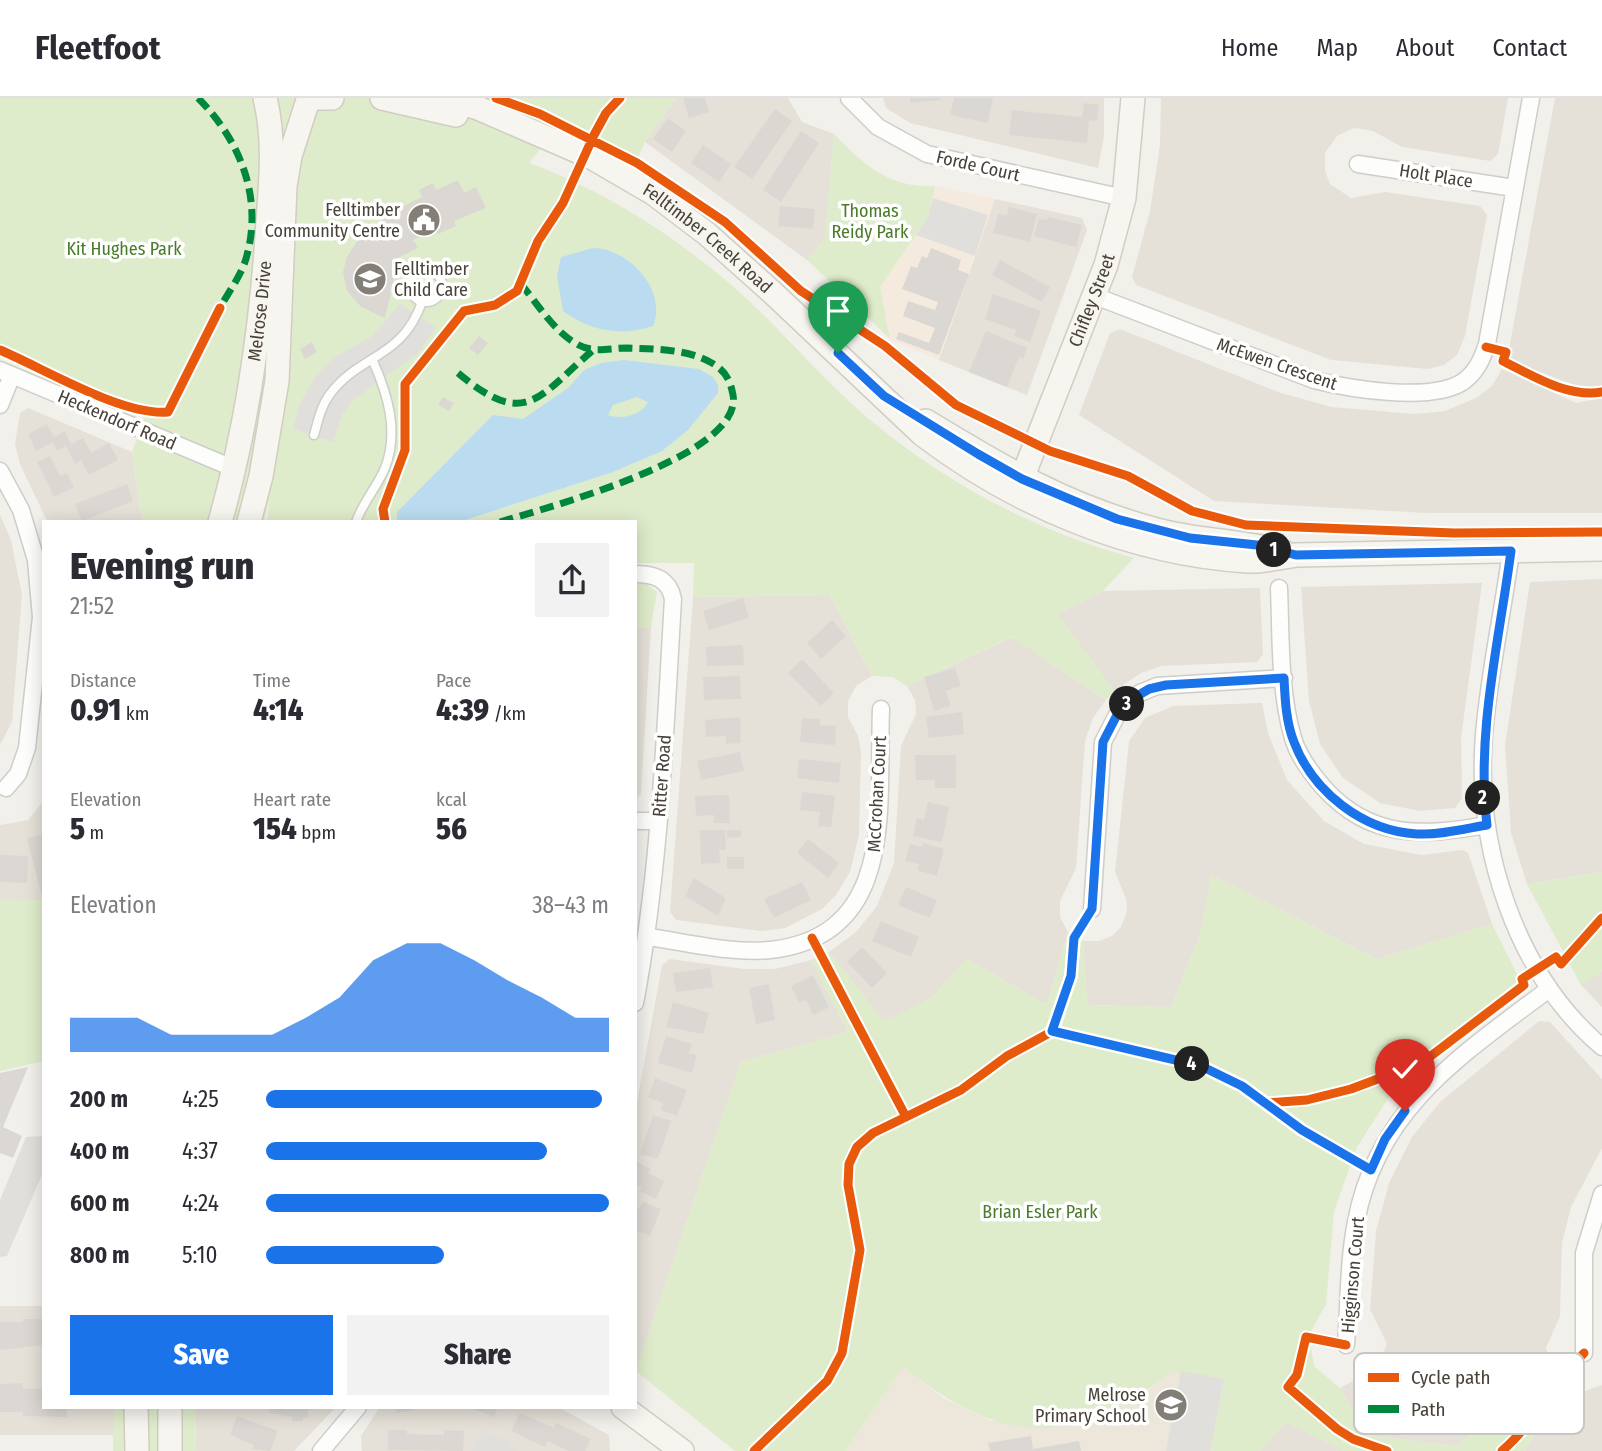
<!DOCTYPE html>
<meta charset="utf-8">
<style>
body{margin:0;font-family:"Fira Sans Condensed",sans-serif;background:#f2f2f3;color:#2b2b33;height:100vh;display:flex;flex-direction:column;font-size:26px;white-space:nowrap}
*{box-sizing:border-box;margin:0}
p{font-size:23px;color:#7c7c81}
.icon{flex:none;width:38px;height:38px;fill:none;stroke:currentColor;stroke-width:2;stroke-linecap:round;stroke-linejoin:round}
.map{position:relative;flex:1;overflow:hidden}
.details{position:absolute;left:42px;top:422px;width:595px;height:889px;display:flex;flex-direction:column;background:#fff;border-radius:0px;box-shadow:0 4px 18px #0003}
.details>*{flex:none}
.pin{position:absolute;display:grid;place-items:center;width:60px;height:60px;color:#fff;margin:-72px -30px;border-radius:50% 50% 50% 0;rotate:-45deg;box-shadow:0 0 7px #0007}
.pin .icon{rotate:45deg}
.km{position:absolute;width:35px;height:35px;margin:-18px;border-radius:50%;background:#222;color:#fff;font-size:19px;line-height:35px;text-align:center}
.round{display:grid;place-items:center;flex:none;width:74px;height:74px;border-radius:0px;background:#f2f2f3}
.headline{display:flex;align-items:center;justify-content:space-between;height:119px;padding:0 28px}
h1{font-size:38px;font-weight:800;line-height:52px}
.stats{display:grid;grid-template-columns:repeat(3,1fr);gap:10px;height:119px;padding:7px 28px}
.stats div{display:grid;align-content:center}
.stats b{font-size:30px;font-weight:800}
.stats small{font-size:19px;font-weight:400}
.stats p{font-size:19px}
.chart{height:196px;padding:14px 28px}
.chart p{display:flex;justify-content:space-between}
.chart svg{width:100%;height:126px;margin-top:7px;fill:#1a73e8;opacity:.7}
.button{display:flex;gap:14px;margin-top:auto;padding:14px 28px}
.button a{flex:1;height:80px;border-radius:0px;background:#1a73e8;color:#fff;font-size:28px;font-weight:800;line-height:80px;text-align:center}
.button a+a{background:#f2f2f3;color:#2b2b33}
ul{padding:0 28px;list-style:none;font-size:23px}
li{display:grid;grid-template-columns:112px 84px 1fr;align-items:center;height:52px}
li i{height:18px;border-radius:9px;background:#1a73e8}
header{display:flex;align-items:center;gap:42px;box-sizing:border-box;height:98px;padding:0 35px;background:#fff;border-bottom:2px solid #e1e1e2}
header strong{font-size:33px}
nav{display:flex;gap:38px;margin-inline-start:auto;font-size:24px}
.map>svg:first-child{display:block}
</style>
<header>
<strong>Fleetfoot</strong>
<nav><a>Home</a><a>Map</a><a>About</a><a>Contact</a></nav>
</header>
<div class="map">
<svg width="1602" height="1353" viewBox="0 0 1602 1353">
<rect width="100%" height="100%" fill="#f1f0eb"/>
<path fill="#e5e1d8" d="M676,0H788L802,24L834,36L825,141L807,162L645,44Z
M883,0H1104V38L1098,70L910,25L886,10Z
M1161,0H1508L1498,56L1490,63L1402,49L1373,33L1354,30L1337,38L1325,55V73L1330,86L1351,100L1385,94L1480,108L1487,117L1465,238L1457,257L1444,267L1428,271L1331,262L1136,187L1132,179L1150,113L1160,47Z
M1555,0H1602V291L1591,293L1507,262Z
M995,101L1082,120L1087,132L1027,297L939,262Z
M1120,231L1281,295L1332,309L1414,316L1445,313L1476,300L1492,288L1502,271L1576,305L1602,300V415H1426L1214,403L1079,317L1110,235Z
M28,310L132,354L142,423H47L20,366L15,346L20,315Z
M0,417L11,442L22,497L12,624L0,647Z
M1602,481V774L1527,786L1511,735L1505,647L1530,484Z
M1482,485L1461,640L1462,700L1455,710L1420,713L1380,705L1343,680L1320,646L1309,603L1301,489Z
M1260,490L1263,556L1257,564L1162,568L1141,575L1114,593L1057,516L1103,493Z
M830,497L872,578L856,588L848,603V619L858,638L861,654L859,737L850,774L836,797L822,811L785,830L761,833L676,822L670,814L693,499Z
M651,529L641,696L635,702V531Z
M1012,539L1106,602L1093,620L1085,643L1076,770L1060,803V819L1068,834L1047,907L967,861L931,900L884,924L829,854L856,834L877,808L894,765L901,648L916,616L915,602L907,588Z
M1262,605L1268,635L1287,682L1324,723L1364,746L1421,757L1463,752L1468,755L1492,826L1377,861L1211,777L1201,834L1171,909L1087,907L1083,843H1099L1112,838L1121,829L1127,813L1126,801L1115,774L1129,643L1145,620L1173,608Z
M44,702V802H0V727L28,722Z
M670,861L744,871H775L811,862L848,934L741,964L636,1273L635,1015L662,867Z
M1602,873V909L1581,887Z
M1539,923L1550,924L1602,981V1050L1571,1109L1562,1145L1560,1218L1546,1250L1553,1277L1456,1348L1366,1337L1340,1290L1375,1271L1387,1246L1370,1211L1376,1133L1389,1085L1412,1039L1440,1004Z
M0,1208H44V1309H113V1337H0Z
M1564,1287L1585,1293L1602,1287V1353H1525Z
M195,1309H336L294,1353H196Z
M380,1309H558L609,1337L610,1353H362L361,1338Z
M1286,1324L1345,1353H1260Z"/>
<path fill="#f4ebde" d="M935,88L995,101L939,262L890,241L880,189L928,119Z"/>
<path fill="#ece7da" d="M903,1269L943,1300L991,1323L1143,1296L1173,1274L1224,1281L1210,1353H845Z"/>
<path fill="#dfeccb" d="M0,0H676L645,44L631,76L551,38L529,65C604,92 675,138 736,191C782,232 822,281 869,321C948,387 1036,433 1134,460L1103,493L1058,516L1114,593L1106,602L1011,539L907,588L893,579L872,578L830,497L693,499L694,465H635V424L267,423L270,401L264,423H142L132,354L144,320L0,259Z
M834,36C865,68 889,90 935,88L928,119L880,189L890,241L807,162L825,140Z
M635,485L646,486L657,494L651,529L635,531Z
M1602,774V873L1581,887L1527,786Z
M1211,777L1377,861L1492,826L1519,880L1517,890L1457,933L1400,982L1357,1049L1334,1113L1326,1206L1309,1237L1314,1268L1340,1290L1366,1337L1456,1348L1553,1277L1564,1287L1525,1353H1345L1286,1324L1260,1353H1210L1224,1281L1173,1274C1068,1350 1005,1349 903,1269L845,1353H735L636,1273L741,964L848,934L811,862L829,854L884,923L931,900L967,861L1047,907L1068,834L1083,843L1087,907L1171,909L1201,834Z
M0,802H44V963L0,973Z
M113,1309H195L196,1353H113Z"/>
<path fill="#e1dfdb" d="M933,100L988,117L975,158L916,137L928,119Z
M400,206L436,230L417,256L353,302L342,317L333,344L293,331L300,305L314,281L336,258L371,239Z
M44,1038V1072L7,1158L0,1159V1102L26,1039Z
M1181,1273L1224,1281L1210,1353H1166Z
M483,1332L509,1344L508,1348L518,1353H471Z"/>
<path fill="#bbdcf0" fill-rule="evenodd" d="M593,150C628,150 668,192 653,228C621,239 590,233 563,213L557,178L561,159Z
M624,262L699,271L713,279L718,287V295L688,332L662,353L613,374L462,423H397V414L493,317L523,321L568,290L584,272L601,265ZM637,299L648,304C642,317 622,322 608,317L613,307Z"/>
<path fill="#dbd8d3" d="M683,0H705L709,14L689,20Z
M910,0H941V2L910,5Z
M954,0H993L988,25L950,17Z
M1084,5L1099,7L1097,23L1089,22L1087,45L1009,37L1012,12L1082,19Z
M775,11L792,23L752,81L734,69Z
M668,20L686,33L672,54L653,41Z
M801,33L819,45L781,104L763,92Z
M703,47L731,66L719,84L691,65Z
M458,82L464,95L476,89L486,110L454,123L456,128L438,136L435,131L413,142L418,150L393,162L395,170L401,171L399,183L394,181L385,220L361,209L347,193L343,174L347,159L365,131L394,117L393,113L422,99L419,92L433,85L436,92Z
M780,108L815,111L813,131L778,128Z
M1009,109L1037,116L1030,144L993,135L998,116L1007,118Z
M1048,119L1082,127L1076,149L1034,138L1039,120L1047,122Z
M931,150L961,162L958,172L969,176L939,257L896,241L899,234L929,245L935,230L903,218L908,203L935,212L938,204L902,191L911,168L917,170L922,158L927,160Z
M1000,162L1050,189L1042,204L992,177Z
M993,196L1041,213L1030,244L1014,238L1016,232L985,221Z
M986,233L1027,250L1023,261L1019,259L1007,289L969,274Z
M479,238L488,245L478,257L469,250Z
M312,244L317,254L305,261L300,251Z
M443,299L454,305L449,313L438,307Z
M47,326L54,339L65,333L71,346L83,340L91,355L109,345L118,362L89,377L81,362L75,366L66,348L57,353L53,344L36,353L28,336Z
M50,358L60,378L67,375L74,389L54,399L37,364Z
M127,386L133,403L82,423L75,406Z
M743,500L749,520L709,532L703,513Z
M832,522L846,538L821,561L807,545Z
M743,547L744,567L707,568L706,549Z
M802,561L834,595L821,608L788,575Z
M955,570L961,588L946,593L951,608L934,613L924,579Z
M740,578L741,601L704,602L703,579Z
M962,614L964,636L929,640L926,619Z
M740,619L741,645L726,646V638L706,639L705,622Z
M802,620L820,621V627L836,628L835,647L800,644Z
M740,654L744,673L701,682L697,663Z
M915,657H956V690H935V682H916Z
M799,661L841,665L839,685L797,680Z
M802,694L835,698L831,729L818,728L820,714L800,712Z
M729,697L730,725H714V717L696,718L695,698Z
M928,704L949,709L942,744L913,738L917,720L924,722Z
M700,732H725L726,752H719L720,765L701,766Z
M727,732H741V739L727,740Z
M44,736V794L41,795L27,740Z
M808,741L839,765L828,780L797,755Z
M923,745L944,751L937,778L917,772L919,766L905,763L910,746L922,749Z
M0,757L28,758L27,785L0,784Z
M727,759H744V771H727Z
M694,780L726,800L718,818L685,798Z
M802,784L811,802L774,820L764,801Z
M906,789L937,802L930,820L898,807Z
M881,823L919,839L911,859L872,843Z
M862,849L887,875L872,890L847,864Z
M710,870L713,889L676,894L673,875Z
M813,877L829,909L813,917L806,902L799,905L791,888Z
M769,886L775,922L756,926L749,890Z
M673,904L709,915L703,936L666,929Z
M666,938L692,946L689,955L697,957L692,975L658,965Z
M28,969L3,1029L22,1038L13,1060L0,1055V975Z
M655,980L687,992L677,1018L661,1012L663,1005L648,999Z
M653,1017L671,1023L658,1061L640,1056Z
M635,1063L651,1071L648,1075L664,1083L656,1101L640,1093L642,1089L635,1086Z
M643,1104L661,1111L650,1138L635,1132V1110L639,1111Z
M23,1221H44V1247L0,1252V1224H23Z
M23,1285V1291H44V1309H67V1319L23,1318V1314H0V1286Z
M269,1309H308V1320L303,1319V1323H292V1319L269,1315Z
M395,1309H415V1312L396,1315Z
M468,1309H498L494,1319Z
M520,1315L554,1330L556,1325L591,1341L585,1353H569L548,1343L545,1349L511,1333Z
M237,1318L278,1333L270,1353L252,1351L254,1347L230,1337Z
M388,1332H407V1336L444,1337V1332L464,1333L463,1353L388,1352Z
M1031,1338L1033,1351L1079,1343L1081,1353H990L988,1345Z"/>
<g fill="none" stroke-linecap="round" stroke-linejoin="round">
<defs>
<path id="lane" d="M410 188a16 16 0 1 1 32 0a16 16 0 1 1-32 0Z
M314,337C318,323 321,308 330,296C360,256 402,261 422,204
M356,424C363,404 377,389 385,370C399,334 388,297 373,263"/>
<path id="street" d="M849,0L878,29L927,56L1124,100
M1358,66L1514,90
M1095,198L1314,282C1350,291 1433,305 1464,283C1477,273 1482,261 1487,246L1531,0
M0,272L235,371
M0,307L12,277
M0,373L21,412L36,462L41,519L27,650L18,676L6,690
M1511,453C1503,514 1489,575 1484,637C1475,749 1515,875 1602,949
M635,476C655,476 669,481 673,501C665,636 660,772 635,905
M1279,490C1281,539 1279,592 1293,640C1298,658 1311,675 1324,690C1371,742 1423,738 1487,727
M635,723H659
M1092,811L1103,644L1118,615L1140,595L1157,588L1284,580
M648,839C686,844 731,856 770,852C899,838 877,705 881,611
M1346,1247C1349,1206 1348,1164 1356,1124C1377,1010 1463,956 1549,891
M1584,1255V1155L1602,1096
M321,1353L358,1309"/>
<g id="secondary">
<path d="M313,0H332"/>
<path d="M382,0L456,17"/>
<path id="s1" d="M441,0L478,10L591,59L653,95L707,136L774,196L922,336C1015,407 1131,456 1248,463C1263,464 1280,459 1296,457L1602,451"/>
<path d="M926,323C1005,371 1066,408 1157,432C1199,443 1242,443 1284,454"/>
<path id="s2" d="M1017,393L1106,167L1124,100L1133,0"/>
<path id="s3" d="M220,424C248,325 262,225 268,123C271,81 275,41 265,0"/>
<path d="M249,424L261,378L277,283L285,88L290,58L308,2"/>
<path d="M136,1309L137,1353"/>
<path d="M170,1309V1353"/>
<path d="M623,1309L682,1353"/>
</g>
</defs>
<use href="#lane" stroke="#cfcdc9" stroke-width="11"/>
<use href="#street" stroke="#cfcdc9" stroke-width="19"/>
<use href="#secondary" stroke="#d1cdc2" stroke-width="26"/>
<use href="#lane" stroke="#fdfdfc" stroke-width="8"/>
<use href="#street" stroke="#fdfdfc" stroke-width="16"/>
<use href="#secondary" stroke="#f7f5ef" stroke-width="23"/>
<path stroke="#00873e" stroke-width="7" stroke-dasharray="14 7" stroke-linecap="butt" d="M198,0C239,41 263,98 247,157C243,175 229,193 220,210
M458,275C526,332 538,299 592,253
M500,424C545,410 744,358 733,297C730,281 725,272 710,264C687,251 653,251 627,250C608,250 592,256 575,245C553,232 537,205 521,186"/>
<defs>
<path id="cycleway" d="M496,0L540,16L637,65L725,124L801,193L885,248L956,307L1050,353L1128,378L1192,413L1246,427L1454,435L1602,434
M1486,249L1506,254L1503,263C1533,278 1568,300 1602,294
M0,252C45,271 122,318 168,314L220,210
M385,424L383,411L405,352V286L464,213L495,207L517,193L538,143L563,105L594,37L606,15L620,0
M812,840L906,1019
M1053,933L1071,878L1074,840L1092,811
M1267,1005L1307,1002L1351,991L1423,964L1524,887L1522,881L1556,859L1561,866L1602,820
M1346,1247L1306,1239L1297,1277L1288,1289L1337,1331L1353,1341L1387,1353
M754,1353L827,1283L842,1255L860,1152L848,1087L849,1066L857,1049L873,1035L961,992L1007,958L1053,933L1201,968L1242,988L1302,1032L1371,1072
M1502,1353C1534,1325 1555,1286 1584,1255"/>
</defs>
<use href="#cycleway" stroke="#fff" stroke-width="13"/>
<use href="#cycleway" stroke="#e8590c" stroke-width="9"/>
</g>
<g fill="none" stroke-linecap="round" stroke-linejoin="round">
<defs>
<path id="route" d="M838,255L884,298L978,356L1022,381L1117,421L1190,440L1257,447L1296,457L1511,453C1499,544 1476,635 1487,727C1464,731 1440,737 1417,736C1363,733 1313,694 1294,644C1286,624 1285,601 1284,580L1166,587L1149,591L1132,601L1118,615L1103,644L1092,811L1074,840L1071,878L1052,933L1201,968L1242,988L1302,1032L1371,1072L1385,1041L1405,1013"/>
</defs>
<use href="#route" stroke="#fff" stroke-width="14"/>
<use href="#route" stroke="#1a73e8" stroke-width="9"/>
</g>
<defs>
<symbol id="civic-disc" viewBox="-11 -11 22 22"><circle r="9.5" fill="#837e76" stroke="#fff"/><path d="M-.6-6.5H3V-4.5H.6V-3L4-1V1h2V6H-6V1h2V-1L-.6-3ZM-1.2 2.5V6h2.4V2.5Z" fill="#fff"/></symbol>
<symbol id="school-disc" viewBox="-11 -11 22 22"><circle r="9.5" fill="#837e76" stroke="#fff"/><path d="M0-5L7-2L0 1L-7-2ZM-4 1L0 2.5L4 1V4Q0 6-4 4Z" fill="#fff"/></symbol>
</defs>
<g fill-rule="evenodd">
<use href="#civic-disc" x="405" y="103" width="38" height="38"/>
<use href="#school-disc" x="351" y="162" width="38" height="38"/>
<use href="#school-disc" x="1152" y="1288" width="38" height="38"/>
</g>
<g text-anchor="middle" stroke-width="7" stroke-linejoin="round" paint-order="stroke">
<g font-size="18" fill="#484137" stroke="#fff">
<text transform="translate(978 68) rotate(13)" y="6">Forde Court</text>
<text transform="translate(1436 78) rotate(9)" y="6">Holt Place</text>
<text dy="6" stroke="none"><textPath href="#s1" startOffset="304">Felltimber Creek Road</textPath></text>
<text dy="6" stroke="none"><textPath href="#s2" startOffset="205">Chifley Street</textPath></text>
<text dy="6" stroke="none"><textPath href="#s3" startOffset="215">Melrose Drive</textPath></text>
<text transform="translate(1277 266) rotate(19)" y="6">McEwen Crescent</text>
<text transform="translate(117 322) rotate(23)" y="6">Heckendorf Road</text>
<text transform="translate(662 678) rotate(-86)" y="6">Ritter Road</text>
<text transform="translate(877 696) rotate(-87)" y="6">McCrohan Court</text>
<text transform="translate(1353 1177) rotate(-85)" y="6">Higginson Court</text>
</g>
<g font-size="18" fill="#484137" stroke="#fff" text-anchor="end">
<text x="400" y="118">Felltimber<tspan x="400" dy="21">Community Centre</tspan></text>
<text x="394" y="177" text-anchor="start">Felltimber<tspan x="394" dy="21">Child Care</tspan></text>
<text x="1146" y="1303">Melrose<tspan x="1146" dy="21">Primary School</tspan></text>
</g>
<g font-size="18" fill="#497b28" stroke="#fff">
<text x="870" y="119">Thomas<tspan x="870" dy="21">Reidy Park</tspan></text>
<text x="124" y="157">Kit Hughes Park</text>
<text x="1040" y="1120">Brian Esler Park</text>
</g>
</g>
<rect x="1354" y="1255" width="230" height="81" rx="10" fill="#fff" stroke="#c8c6c3" stroke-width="2"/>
<rect x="1368" y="1275" width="31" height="9" fill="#e8590c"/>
<rect x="1368" y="1307" width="31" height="8" fill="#00873e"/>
<g font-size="19" fill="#484137">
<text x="1411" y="1286">Cycle path</text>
<text x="1411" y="1318">Path</text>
</g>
</svg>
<div class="pin" style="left:838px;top:255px;background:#1e9e55"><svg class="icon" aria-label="arrive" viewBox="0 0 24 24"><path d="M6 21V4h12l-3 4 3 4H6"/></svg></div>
<div class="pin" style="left:1405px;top:1013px;background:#d93025"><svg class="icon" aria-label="check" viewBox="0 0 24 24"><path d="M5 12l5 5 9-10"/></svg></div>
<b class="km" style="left:1274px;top:452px">1</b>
<b class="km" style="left:1483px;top:700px">2</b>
<b class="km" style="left:1127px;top:606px">3</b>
<b class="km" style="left:1192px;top:966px">4</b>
<section class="details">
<div class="headline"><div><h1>Evening run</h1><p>21:52</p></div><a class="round"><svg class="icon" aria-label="share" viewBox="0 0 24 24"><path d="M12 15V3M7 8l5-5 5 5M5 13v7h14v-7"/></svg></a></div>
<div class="stats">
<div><p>Distance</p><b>0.91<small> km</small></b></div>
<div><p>Time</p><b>4:14</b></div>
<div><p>Pace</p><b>4:39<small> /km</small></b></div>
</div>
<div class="stats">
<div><p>Elevation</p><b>5<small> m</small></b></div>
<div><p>Heart rate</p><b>154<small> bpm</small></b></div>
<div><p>kcal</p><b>56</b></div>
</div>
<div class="chart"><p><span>Elevation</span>38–43 m</p>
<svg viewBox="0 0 160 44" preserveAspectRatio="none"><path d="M0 44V32L10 32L20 32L30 38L40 38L50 38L60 38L70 32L80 25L90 12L100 6L110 6L120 12L130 19L140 25L150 32L160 32V44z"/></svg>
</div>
<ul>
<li><b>200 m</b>4:25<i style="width:98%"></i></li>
<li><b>400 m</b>4:37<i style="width:82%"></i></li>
<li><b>600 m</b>4:24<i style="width:100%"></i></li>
<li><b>800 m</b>5:10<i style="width:52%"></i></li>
</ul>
<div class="button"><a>Save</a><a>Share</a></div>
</section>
</div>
